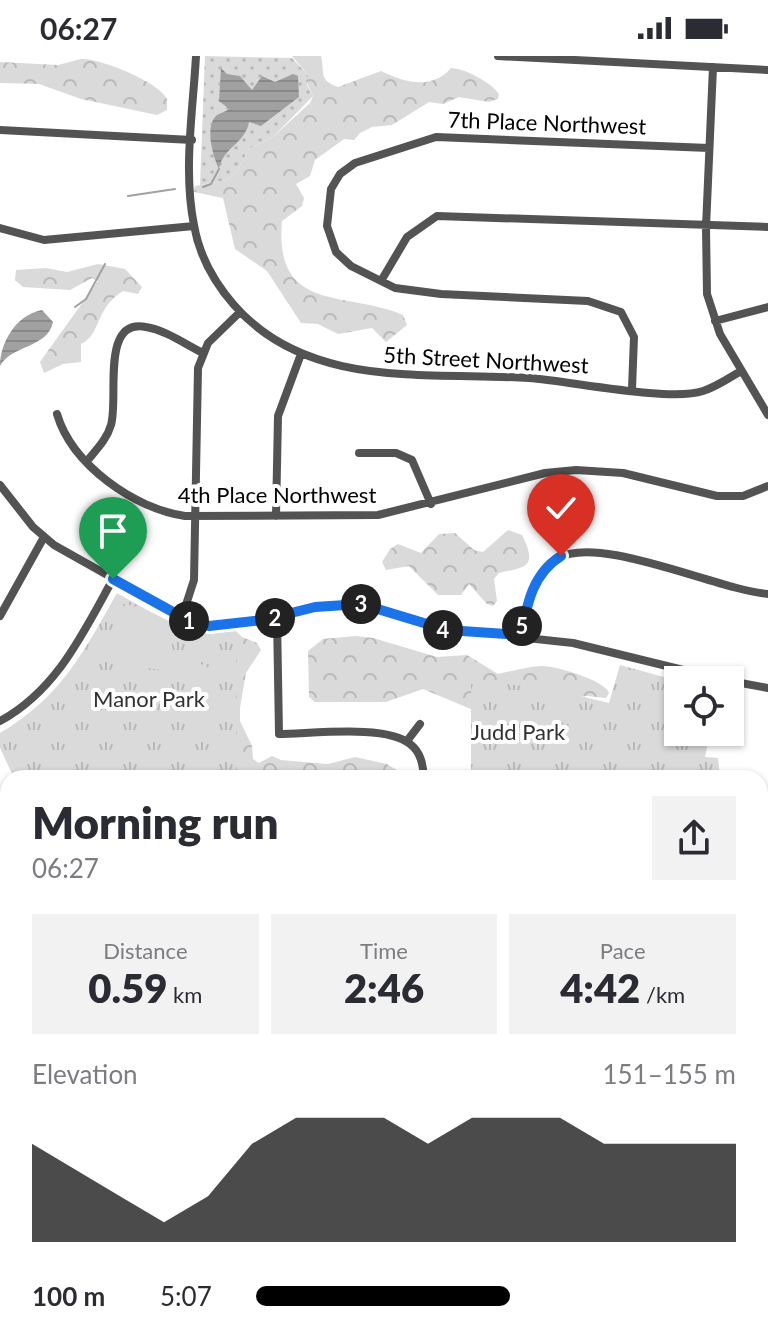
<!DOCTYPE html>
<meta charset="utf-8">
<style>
body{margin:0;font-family:Lato,sans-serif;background:#f2f2f3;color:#2b2b33;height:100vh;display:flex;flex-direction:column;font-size:30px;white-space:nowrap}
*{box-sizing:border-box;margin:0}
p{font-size:26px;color:#7c7c81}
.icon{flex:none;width:44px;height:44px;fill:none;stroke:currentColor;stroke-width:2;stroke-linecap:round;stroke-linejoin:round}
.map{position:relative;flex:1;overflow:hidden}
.details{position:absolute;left:0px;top:714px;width:768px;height:574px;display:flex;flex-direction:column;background:#fff;border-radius:24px 24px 0 0;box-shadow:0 2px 6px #0004}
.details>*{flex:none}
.buttons{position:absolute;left:664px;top:610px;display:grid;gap:16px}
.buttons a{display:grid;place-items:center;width:80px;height:80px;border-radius:0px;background:#fff;box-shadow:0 2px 6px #0004;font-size:40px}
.pin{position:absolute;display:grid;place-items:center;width:68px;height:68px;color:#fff;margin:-82px -34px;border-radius:50% 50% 50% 0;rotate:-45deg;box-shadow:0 0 8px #0007}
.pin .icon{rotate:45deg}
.km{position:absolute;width:40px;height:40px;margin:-20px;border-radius:50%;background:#222;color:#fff;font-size:22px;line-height:40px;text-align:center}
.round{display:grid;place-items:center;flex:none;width:84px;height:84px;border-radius:0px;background:#f2f2f3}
.summary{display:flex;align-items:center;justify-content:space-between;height:136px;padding:0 32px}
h1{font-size:44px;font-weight:800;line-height:60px}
.stats{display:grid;grid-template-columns:repeat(3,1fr);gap:12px;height:136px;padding:8px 32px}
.stats div{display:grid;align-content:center;border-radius:0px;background:#f2f2f3;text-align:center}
.stats b{font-size:40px;font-weight:800}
.stats small{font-size:22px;font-weight:400}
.stats p{font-size:22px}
.chart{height:224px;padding:16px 32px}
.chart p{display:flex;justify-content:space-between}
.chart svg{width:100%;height:144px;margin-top:8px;fill:#000;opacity:.7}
ul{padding:0 32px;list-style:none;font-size:26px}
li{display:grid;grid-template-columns:128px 96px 1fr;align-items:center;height:60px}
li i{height:20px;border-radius:10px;background:#000}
.status{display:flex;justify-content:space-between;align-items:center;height:56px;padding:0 40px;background:#fff;direction:ltr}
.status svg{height:22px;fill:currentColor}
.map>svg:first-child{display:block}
</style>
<div class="status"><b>06:27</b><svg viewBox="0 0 49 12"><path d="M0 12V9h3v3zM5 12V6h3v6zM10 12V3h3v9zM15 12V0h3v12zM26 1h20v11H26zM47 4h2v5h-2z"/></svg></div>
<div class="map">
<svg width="768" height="1287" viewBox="0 0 768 1287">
<defs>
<pattern id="grass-dots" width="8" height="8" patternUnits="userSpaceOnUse" patternTransform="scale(2)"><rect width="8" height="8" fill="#dadada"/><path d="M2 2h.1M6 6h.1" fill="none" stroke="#b9b9b9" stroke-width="1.8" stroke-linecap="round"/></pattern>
<pattern id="forest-crowns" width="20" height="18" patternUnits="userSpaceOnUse" patternTransform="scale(2)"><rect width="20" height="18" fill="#dadada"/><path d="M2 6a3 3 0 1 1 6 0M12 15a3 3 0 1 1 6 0" fill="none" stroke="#b9b9b9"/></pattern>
<pattern id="park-tufts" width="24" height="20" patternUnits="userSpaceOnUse" patternTransform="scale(2)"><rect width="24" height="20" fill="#dadada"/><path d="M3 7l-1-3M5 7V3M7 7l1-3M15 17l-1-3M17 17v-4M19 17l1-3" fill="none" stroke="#b9b9b9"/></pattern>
<pattern id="water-rules" width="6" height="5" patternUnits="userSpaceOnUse" patternTransform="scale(2)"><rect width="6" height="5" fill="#a1a1a1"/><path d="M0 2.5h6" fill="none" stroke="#898989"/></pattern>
</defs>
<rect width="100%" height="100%" fill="#fff"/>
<path fill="url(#grass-dots)" d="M205,0L292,2L308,19L307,29L313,40L274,80L249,93L237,115L227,124L200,129Z
M0,1084L8,1085V1280H760V1205L768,1203V1287H0Z"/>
<path fill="url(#forest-crowns)" d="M292,0H321C325,16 318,24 338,31L381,15C404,26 431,35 451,12C464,12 492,27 499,38L498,43L489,46L459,41L443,48L429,46L392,69L372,71L360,77L354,84L344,83L315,104L310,120L296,128L304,142L302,150L282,165C274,258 345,234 403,259L407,269L386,286L372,272L338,278L318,268L301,267L267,215L235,193L223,142L194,136L195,130L227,124L237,115L249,93L274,80L310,47L313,40L306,25L308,19Z
M81,3C100,2 159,26 167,43V54L157,59L81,43L39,28L0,27V6L58,9Z
M98,208L125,213L142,231L138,238L123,235C94,253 102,278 81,288V306L63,308L44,317L40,306L98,225L92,222L70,234L23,231L15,224L16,214L46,212L67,216Z
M508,474L522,479C539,513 524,511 499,517L494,523L497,545L493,550L487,548L469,528L461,539H438L409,510L386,514L382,506L390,493L398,488L421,497L439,478L455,477L474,494L483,496Z
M236,575L242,581L257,587L261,594L246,617L240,652V665L252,690L253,703L259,707L272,700L281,704L328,708L355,701L387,708L409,722H212L214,577Z
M356,580L373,582L437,601L467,599L498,618C512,615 527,611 541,610C555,609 606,625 609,637L606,642L587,640L473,654L423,633L386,646H315L309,641L308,595L323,583Z"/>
<path fill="url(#park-tufts)" d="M117,537C156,559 190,581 236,579V722H14L0,692V677C61,641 83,597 117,537Z
M620,609L678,625V676H710L705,701L718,702L720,722H471V624L551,633L609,647Z"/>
<path fill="#dadada" d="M125,548C159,554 180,581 171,615L115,608L110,602Z
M183,599L223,619L214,637L174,618Z"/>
<path fill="url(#water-rules)" d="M221,12L227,18L240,20L252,34L262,20L275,26L293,18L298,20L299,41L261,70L249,66C245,88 223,91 219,113C213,101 204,70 217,59C220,57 225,56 229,53L219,45Z
M42,254L53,266C48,292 11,289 0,310C0,288 15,259 42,254Z"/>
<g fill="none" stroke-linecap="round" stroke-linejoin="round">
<path stroke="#a1a1a1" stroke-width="2" d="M203,131L211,128L219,113
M128,140L175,133
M75,251L86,243L105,208
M0,1207L8,1206
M760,1228L768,1243
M623,1287L630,1284L648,1287
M662,1287L667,1280"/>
<defs>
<path id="major" d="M0,1078H8
M760,1191L768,1189"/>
</defs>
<use href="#major" stroke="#dbdbdb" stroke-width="14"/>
<path stroke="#535353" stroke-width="8" d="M196,0C193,54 183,115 194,169C199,199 214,226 234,249C308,334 428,316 529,322C570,325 670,346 703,335C716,331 729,322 741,315
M498,0L768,14
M713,11L706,171L707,238L720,278L768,359
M0,74L192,84
M0,172L44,184L194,170
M381,225L407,181L437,160L768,171
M715,265L768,251
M632,333L634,281L621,256L588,245L441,238L395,232L351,210L336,196L327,170L331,133L340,118L355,107L436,81L709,92
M57,358C72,409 135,453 185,460L378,459L545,417L576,414L623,417L717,440H743L768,430
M359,397H396L412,404L431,448
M87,405C97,393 107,383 111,369C119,342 100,262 146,271C165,274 185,288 203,297
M0,429L33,471L54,489L182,561L209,570L230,569L315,551L361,548L434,572L573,587L724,624
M276,460L278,360L301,298
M0,560L44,481
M182,561L194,524L198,312L208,287L240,256
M277,561L279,678C310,678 387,668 410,688C421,696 423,709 424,722
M521,579C526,552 531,519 557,503C597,477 718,534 768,538
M730,625L768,632
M0,665C57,634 83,577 113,523
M407,685L420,668
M760,745L768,744
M0,771L8,779
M0,792L8,784
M760,831L768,828
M0,836L8,847
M760,942L768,954
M0,976H8"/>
<use href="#major" stroke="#000" stroke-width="10"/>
</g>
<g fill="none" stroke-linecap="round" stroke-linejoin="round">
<defs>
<path id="route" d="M113,523L182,561L209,570L263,564L315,551L361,548L447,574L521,579C527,549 532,518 561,500"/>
</defs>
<use href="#route" stroke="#fff" stroke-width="16"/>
<use href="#route" stroke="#1a73e8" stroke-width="10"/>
</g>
<g text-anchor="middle" stroke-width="8" stroke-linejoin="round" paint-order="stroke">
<g font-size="22" fill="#000" stroke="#fff">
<text transform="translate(547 67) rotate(2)" y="8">7th Place Northwest</text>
<text transform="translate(486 304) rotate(3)" y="8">5th Street Northwest</text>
<text x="277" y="447">4th Place Northwest</text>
</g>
<g font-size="22" fill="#313131" stroke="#fff">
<text x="149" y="651">Manor Park</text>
<text x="518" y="684">Judd Park</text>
</g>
</g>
</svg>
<div class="buttons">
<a><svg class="icon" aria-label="locate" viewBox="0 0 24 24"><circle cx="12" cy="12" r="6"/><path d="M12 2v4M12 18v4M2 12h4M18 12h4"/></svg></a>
</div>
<div class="pin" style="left:113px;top:523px;background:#1e9e55"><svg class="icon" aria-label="arrive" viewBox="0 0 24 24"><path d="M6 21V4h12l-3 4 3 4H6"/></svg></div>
<div class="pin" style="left:561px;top:500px;background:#d93025"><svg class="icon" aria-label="check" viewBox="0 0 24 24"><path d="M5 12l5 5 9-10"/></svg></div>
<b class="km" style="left:189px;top:565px">1</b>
<b class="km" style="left:275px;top:562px">2</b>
<b class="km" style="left:361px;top:548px">3</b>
<b class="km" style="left:443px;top:574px">4</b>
<b class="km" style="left:522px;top:570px">5</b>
<section class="details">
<div class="summary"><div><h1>Morning run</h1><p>06:27</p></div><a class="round"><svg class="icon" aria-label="share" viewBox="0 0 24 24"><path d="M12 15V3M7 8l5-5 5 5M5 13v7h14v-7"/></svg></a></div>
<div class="stats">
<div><p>Distance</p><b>0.59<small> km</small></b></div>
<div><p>Time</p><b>2:46</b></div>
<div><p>Pace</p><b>4:42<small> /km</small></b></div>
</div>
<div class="chart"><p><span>Elevation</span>151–155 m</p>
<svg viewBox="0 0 160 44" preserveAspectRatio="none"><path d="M0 44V14L10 22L20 30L30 38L40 30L50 14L60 6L70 6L80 6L90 14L100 6L110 6L120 6L130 14L140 14L150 14L160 14V44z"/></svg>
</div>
<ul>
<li><b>100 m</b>5:07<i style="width:53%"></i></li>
</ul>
</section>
</div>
